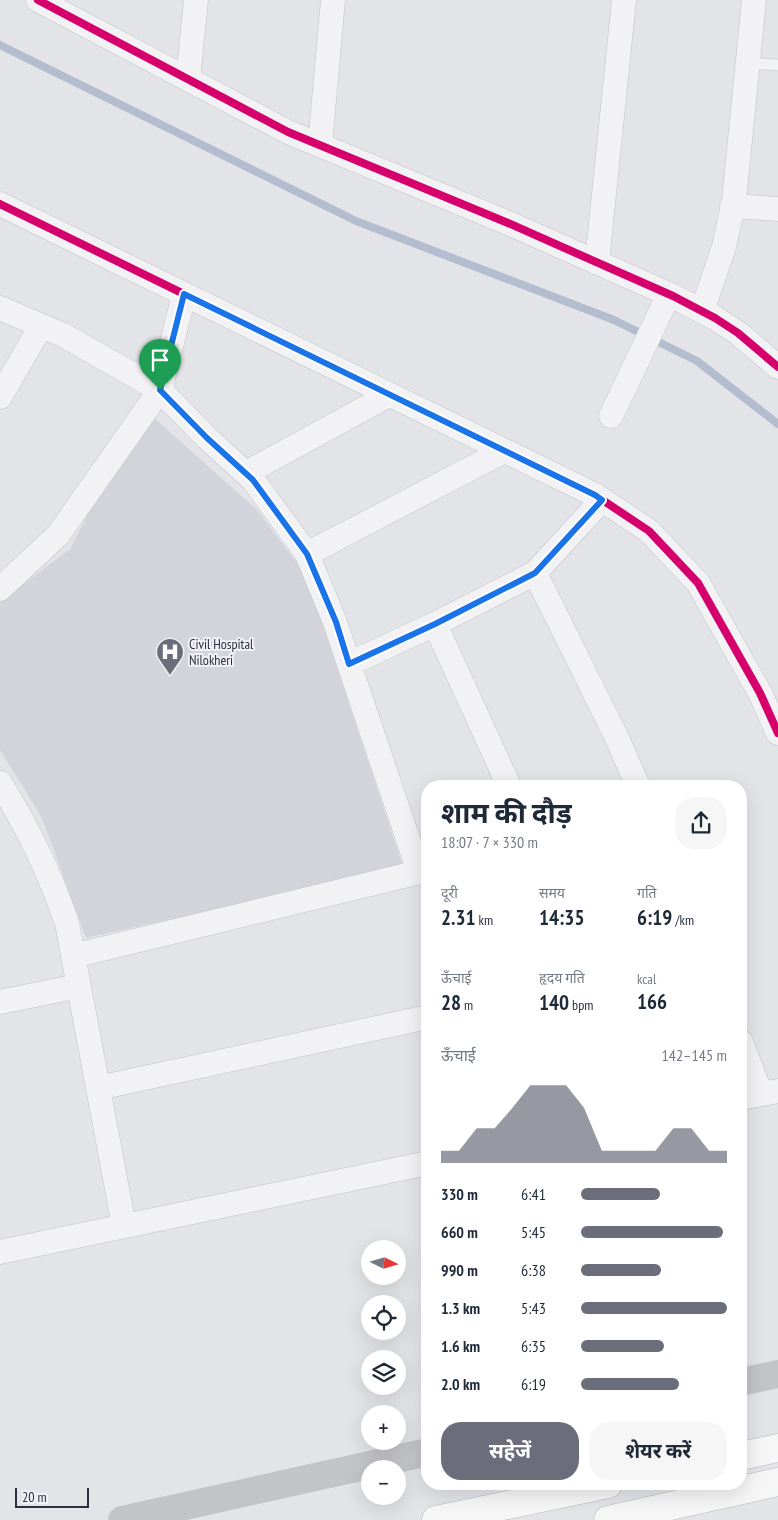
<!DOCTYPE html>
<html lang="hi">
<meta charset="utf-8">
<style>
body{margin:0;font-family:"PT Sans Narrow","Noto Sans Devanagari",sans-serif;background:#f6f6f7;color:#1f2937;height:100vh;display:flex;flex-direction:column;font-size:19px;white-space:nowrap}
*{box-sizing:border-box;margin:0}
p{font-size:16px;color:#747a83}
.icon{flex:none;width:28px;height:28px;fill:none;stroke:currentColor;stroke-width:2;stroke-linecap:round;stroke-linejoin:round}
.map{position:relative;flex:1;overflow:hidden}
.details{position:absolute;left:421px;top:780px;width:326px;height:710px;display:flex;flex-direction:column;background:#fff;border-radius:20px;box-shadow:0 5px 20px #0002}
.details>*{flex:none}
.needle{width:32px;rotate:95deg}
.fabs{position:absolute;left:361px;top:1240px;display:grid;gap:10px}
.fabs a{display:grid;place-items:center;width:45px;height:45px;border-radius:50%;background:#fff;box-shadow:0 5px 20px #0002;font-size:25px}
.scale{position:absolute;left:15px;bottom:12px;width:74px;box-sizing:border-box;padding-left:5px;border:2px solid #2b2f3f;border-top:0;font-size:14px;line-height:18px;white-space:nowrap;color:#2b2f3f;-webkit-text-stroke:4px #f1f2f6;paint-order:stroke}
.pin{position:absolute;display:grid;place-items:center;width:42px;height:42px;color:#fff;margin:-51px -21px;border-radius:50% 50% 50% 0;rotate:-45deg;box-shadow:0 0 5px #0007}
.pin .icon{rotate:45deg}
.round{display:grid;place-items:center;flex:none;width:52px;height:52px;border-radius:20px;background:#f6f6f7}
.overview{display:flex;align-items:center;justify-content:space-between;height:85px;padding:0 20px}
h1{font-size:28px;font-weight:700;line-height:38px}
.figures{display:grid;grid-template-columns:repeat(3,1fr);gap:8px;height:85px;padding:5px 20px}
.figures div{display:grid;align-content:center}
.figures b{font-size:21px;font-weight:700}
.figures small{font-size:14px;font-weight:400}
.figures p{font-size:14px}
.chart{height:140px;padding:10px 20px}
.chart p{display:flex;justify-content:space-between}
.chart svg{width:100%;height:90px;margin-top:5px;fill:#6b6e7a;opacity:.7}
.button{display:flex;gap:10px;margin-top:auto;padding:10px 20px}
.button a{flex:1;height:58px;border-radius:20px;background:#6b6e7a;color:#fff;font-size:20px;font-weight:700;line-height:58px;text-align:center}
.button a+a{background:#f6f6f7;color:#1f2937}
ul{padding:0 20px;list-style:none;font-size:16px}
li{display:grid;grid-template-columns:80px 60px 1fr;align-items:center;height:38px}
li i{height:12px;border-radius:6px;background:#6b6e7a}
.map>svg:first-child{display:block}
</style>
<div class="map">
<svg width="778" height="1520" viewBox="0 0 778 1520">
<rect width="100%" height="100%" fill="#e3e4e8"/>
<path fill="#d2d3db" d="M143,408L256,509L306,575L403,867L86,938L42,818L0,750V602L70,549Z"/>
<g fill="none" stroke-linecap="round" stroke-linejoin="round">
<path stroke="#b4bdd0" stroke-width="8" d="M0,45L356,221L614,320L697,361L778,424"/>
<defs>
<path id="lane" d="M747,63L778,65"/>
<path id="street" d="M38,0L288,132L508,223L673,296L715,318L738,333L778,367
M188,79L196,0
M320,145L333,0
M0,204L595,495L649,531L698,583L760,693L778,733
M732,206L778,209
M597,262L624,0
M0,308L63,335L160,390L207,438L253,480L307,554L335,622L419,872
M702,311L724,247L734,200L754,0
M0,397L41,326
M611,416L669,294
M246,473L389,395
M307,554L504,451
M535,573L616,736L638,786
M0,589L58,535L160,390L184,295
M435,624L509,786
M349,664L435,624L535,573L602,500
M0,783C28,827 50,874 67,923L124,1226
M73,956L428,870
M0,1002L79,986
M741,1042L761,1094
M98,1088L428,1017
M741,1098L778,1091
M0,1252L428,1163"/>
<path id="highway" d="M741,1456L778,1448
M436,1520L608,1484
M608,1520L778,1482"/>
</defs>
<use href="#lane" stroke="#c1c2c6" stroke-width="12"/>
<use href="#street" stroke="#c1c2c6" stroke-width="25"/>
<use href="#highway" stroke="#b5b7bc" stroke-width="29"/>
<use href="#lane" stroke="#f2f2f4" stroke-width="11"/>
<use href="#street" stroke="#f2f2f4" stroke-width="24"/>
<path stroke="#c3c4c8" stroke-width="28" d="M741,1382L778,1374
M122,1520L428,1452"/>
<use href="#highway" stroke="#f6f6f6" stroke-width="28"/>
<defs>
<path id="cycleway" d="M38,0L288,132L508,223L673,296L715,318L738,333L778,367
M0,204L595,495L649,531L698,583L760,693L778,733"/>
</defs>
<use href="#cycleway" stroke="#f1f2f6" stroke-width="11"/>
<use href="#cycleway" stroke="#d6006c" stroke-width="8"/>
</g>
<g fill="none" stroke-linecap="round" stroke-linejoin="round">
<defs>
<path id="route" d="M184,294L595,495L602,500L535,573L435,624L349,664L336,622L307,554L253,480L207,438L160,390Z"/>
</defs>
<use href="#route" stroke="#fff" stroke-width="10"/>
<use href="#route" stroke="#1a73e8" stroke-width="6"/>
</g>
<defs>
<symbol id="hospital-pin" viewBox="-11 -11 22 30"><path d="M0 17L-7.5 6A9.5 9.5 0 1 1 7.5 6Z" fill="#6b6e7a" stroke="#f1f2f6"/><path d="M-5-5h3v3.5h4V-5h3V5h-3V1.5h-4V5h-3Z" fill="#fff"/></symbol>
</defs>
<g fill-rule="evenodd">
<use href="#hospital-pin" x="154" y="636" width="32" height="43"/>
</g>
<g text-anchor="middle" stroke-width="4" stroke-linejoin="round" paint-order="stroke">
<g font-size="14" fill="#2b2f3f" stroke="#f1f2f6" text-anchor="start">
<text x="189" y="649">Civil Hospital<tspan x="189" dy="16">Nilokheri</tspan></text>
</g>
</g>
</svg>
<div class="fabs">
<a><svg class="needle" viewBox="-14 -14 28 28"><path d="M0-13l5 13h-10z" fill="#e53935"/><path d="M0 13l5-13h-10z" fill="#747a83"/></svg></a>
<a><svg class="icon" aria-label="locate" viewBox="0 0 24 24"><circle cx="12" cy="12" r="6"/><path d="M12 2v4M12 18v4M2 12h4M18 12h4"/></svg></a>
<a><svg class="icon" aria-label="layers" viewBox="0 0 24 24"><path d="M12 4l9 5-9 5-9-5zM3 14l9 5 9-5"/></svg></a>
<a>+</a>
<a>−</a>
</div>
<div class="scale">20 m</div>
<div class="pin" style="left:160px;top:390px;background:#1e9e55"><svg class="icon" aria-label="arrive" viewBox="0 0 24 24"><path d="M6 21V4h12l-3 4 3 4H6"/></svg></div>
<section class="details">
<div class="overview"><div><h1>शाम की दौड़</h1><p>18:07 · 7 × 330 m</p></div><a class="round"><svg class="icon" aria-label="share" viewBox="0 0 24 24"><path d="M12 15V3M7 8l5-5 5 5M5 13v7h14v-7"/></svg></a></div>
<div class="figures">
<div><p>दूरी</p><b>2.31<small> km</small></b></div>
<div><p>समय</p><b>14:35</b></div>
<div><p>गति</p><b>6:19<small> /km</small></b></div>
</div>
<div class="figures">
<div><p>ऊँचाई</p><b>28<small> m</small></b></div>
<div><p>हृदय गति</p><b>140<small> bpm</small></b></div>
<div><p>kcal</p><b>166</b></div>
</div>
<div class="chart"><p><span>ऊँचाई</span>142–145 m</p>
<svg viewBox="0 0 160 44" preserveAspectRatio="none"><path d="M0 44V38L10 38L20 27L30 27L40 17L50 6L60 6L70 6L80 17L90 38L100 38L110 38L120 38L130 27L140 27L150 38L160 38V44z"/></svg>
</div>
<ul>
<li><b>330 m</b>6:41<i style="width:54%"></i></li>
<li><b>660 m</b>5:45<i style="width:97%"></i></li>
<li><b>990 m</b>6:38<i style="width:55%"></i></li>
<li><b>1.3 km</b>5:43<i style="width:100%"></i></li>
<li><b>1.6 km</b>6:35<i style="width:57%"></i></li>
<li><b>2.0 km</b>6:19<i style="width:67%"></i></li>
</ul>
<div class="button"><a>सहेजें</a><a>शेयर करें</a></div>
</section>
</div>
